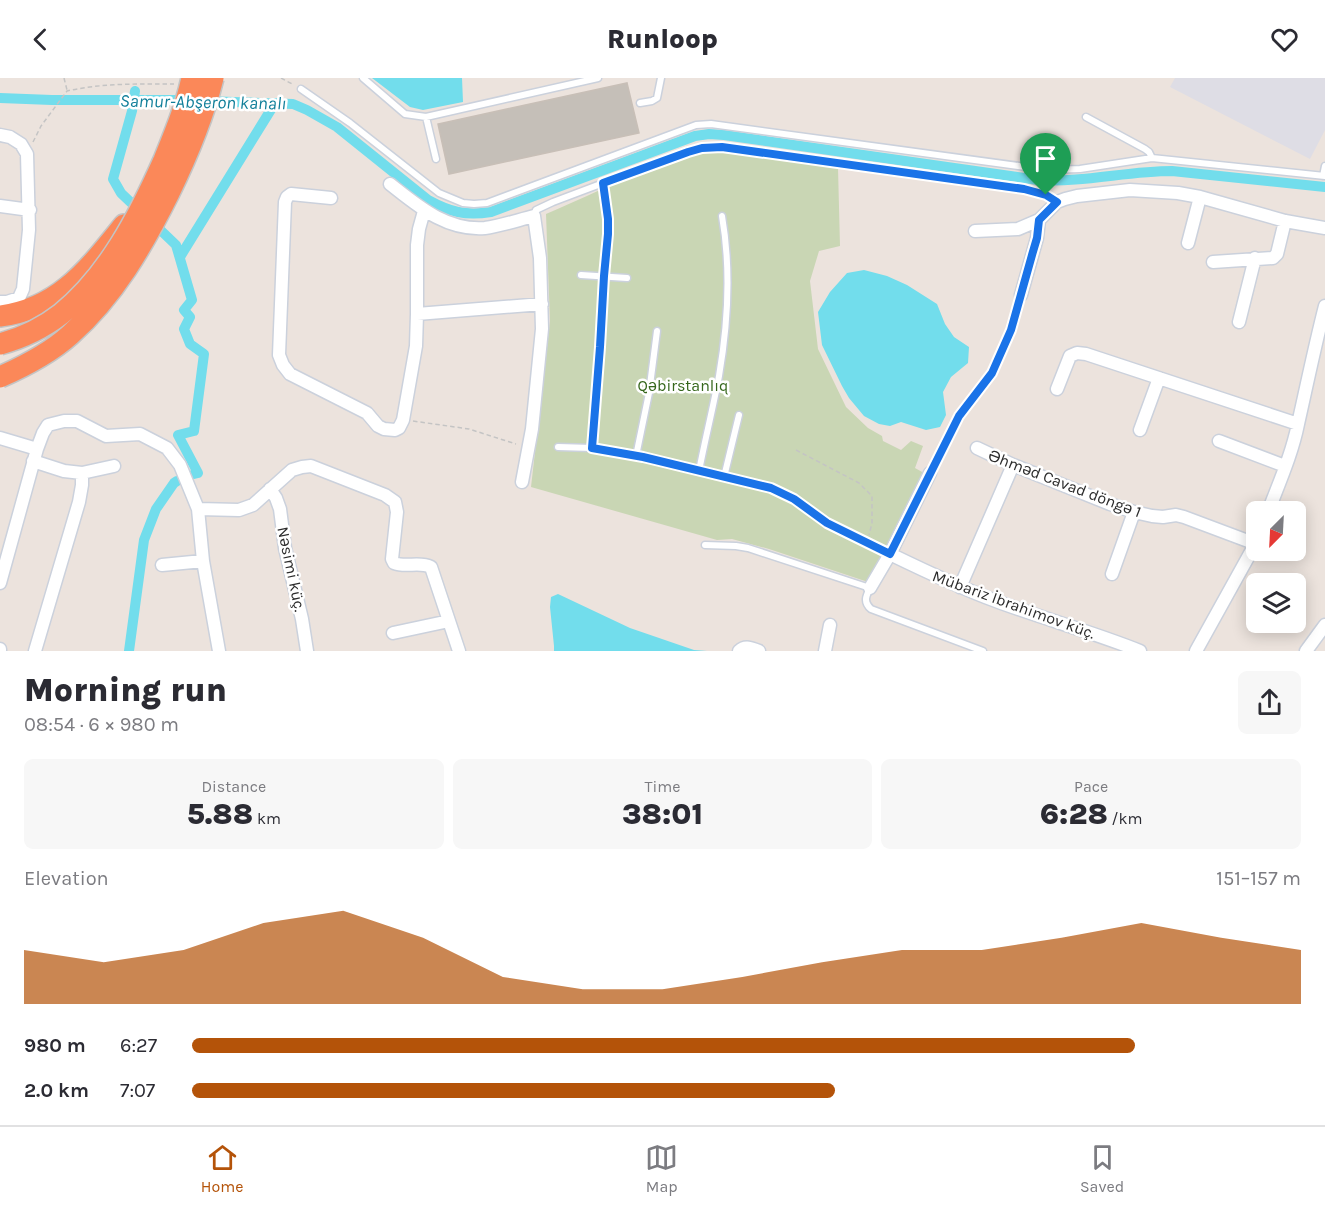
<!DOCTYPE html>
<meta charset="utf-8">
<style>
body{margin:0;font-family:Karla,sans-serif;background:#f7f7f7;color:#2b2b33;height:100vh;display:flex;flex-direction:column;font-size:22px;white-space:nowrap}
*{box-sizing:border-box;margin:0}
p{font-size:20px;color:#7c7c81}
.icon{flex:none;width:33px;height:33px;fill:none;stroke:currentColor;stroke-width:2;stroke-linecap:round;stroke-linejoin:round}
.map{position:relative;height:573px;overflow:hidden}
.details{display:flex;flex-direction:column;background:#fff;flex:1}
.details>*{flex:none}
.needle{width:39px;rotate:204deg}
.buttons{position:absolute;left:1246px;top:423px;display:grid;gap:12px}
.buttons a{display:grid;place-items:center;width:60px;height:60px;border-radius:9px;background:#fff;box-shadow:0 3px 15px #0003;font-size:30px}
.pin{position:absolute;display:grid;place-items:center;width:51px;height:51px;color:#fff;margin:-62px -26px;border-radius:50% 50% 50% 0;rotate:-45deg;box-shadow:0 0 6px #0007}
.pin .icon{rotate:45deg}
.round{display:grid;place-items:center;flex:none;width:63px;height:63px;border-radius:9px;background:#f7f7f7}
.summary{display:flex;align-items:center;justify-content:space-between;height:102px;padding:0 24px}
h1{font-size:33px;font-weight:800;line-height:45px}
.stats{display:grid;grid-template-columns:repeat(3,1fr);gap:9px;height:102px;padding:6px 24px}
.stats div{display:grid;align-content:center;border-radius:9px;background:#f7f7f7;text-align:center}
.stats b{font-size:30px;font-weight:800}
.stats small{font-size:16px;font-weight:400}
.stats p{font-size:16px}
.chart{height:168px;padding:12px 24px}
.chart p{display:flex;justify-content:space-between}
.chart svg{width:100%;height:108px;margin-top:6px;fill:#b45309;opacity:.7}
ul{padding:0 24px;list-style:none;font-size:20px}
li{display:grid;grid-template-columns:96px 72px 1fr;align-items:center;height:45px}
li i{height:15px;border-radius:8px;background:#b45309}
header{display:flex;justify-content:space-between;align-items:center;height:78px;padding:0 24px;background:#fff;font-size:27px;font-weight:800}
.menu{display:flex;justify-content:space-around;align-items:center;height:84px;border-top:2px solid #e1e1e2;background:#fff;font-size:16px;color:#7c7c81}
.menu a{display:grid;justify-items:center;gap:3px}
.menu .selected{color:#b45309}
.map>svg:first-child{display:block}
</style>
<header><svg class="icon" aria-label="back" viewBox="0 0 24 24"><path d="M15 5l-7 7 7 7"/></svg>Runloop<svg class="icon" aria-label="heart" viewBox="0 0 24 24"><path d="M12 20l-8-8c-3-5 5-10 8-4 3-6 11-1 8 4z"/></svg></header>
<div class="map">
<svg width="1325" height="573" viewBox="0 0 1325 573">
<rect width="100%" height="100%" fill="#ece3dd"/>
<path fill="#dedde5" d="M1175,0H1325V52L1310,81L1170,9Z"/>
<path fill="#c9d6b4" d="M712,72L737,73L838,90L840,168L819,173L810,203L818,271L846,329L868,350L882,358L883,363L901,372L911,363L923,368L915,390L924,395L889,469L868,504L769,471L732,461L717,462L531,409L550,243L546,136C599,113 656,85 712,72Z"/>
<path fill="#72ddec" d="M372,0H462L463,24L423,32L410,29Z
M864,192L887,198L907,207L937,226L945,246L954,259L969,269L968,285L951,299L943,314L946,337L940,349L926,352L901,344L890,348L879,346L864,338L849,320L842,308L822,267L818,234L830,214L847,195Z
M558,516L630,550L694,572L707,573H554V568L550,529L551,519Z"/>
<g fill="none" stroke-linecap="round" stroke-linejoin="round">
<path stroke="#72ddec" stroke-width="10" d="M135,13L132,33L113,101L121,115L141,134
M0,20L52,22H189
M204,23L293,26L307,32L337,49L428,122C450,134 465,138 491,134L695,58L709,56L724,57L1038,102C1083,105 1127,93 1172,93L1325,109
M152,144L176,167L192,222L184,232L190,239L184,251L190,266L204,276L194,353L178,357L198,395L194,396
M180,179L275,25
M129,573L144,462L156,431L174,405L177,403"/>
</g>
<path fill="#c5bfb8" stroke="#c8bfb7" stroke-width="1.5" d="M627,5L639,55L449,96L438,46Z"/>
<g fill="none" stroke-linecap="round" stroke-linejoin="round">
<defs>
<path id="lane" d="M363,0L405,36L426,39L598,0
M301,11L350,45L439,115L463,125L474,126L487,125L696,47L711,46L1048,92L1080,91L1152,80L1325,98
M640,25L652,23L657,20L661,0
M426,39L436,81
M1086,39L1145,71L1149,74L1152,80
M1323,98L1325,88
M534,138L536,132L553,124L688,73L702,70L722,69L1024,111L1046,117L1057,124
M581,197L627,200
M558,369L592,370L643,379L771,410L793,421L827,445L890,476
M592,370L600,269L604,198L608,156V141L603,105
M636,378L649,315L657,253
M699,393C705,362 713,330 719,298C728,246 731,190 722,138
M724,399L739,337
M705,467L736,468L748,470L870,510C866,518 863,524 871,531L983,573"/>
<path id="street" d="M0,57L10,59L21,66L27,76L29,152L23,211L19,220L7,224H0
M390,106C418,128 446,153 485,150C501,148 518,142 534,138L540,180L542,251L532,351L522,404
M331,120L291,116L287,119L285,124L279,277L283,287L290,296L367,335L378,348L384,351L395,352L399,350L403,342L416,268L417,236V167L419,151L424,133
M0,128L30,132
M975,153L1018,151L1039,142L1057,124L1065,121L1077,118L1130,112L1178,115L1200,119L1285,143L1325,150
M1188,165L1200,119
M1213,184L1273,180L1277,176L1285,143
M1021,217L1037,160L1039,142
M417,236L542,226
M1239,244L1255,180
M1057,311L1070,278L1077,275L1086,276L1298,346
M1140,352L1159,300
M0,360L37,371
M1219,363L1285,388
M977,370L1013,387L1110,426L1134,434L1152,438L1163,439L1176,437L1184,439L1256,466
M33,383L64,393L82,395V407L79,424L35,573
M82,395L114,388
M270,411L276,420L280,431L285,470L302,541L307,573
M198,431L203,483L219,573
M1268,434C1279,405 1292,376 1298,346C1307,306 1315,267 1325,228
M890,476C925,493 960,510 996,523C1044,541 1093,554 1140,573
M162,487L203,483
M1112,496L1134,434
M0,505L37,371L43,355L48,347L64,343H77L106,358L140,356L167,370L180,387L198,431L239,432L253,427L292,392L302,389L311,388L385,417L395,424L397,434L392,481L394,485C406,490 419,483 431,489L459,573
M960,509L1013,387
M870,510L890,476L930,395
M393,555L449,543
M0,571V572
M739,573C745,567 752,570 759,573
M825,573L830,547
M1196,573L1257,463
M1306,573L1325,547"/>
<path id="highway" d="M0,238C59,231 89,190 124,147"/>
</defs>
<use href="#lane" stroke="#cbd1dc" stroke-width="9"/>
<use href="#street" stroke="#cbd1dc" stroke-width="15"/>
<use href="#highway" stroke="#c4c4c4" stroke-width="24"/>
<path stroke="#c4c4c4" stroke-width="1.5" stroke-dasharray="4.5 3" stroke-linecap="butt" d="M64,0L67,12
M281,0L294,7
M33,64L41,48L67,13C102,5 138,6 174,6
M413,343L469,351L516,366
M796,372L859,405L872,418V445L869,457
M935,386L959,338L992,295L1011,252L1018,227"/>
<use href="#lane" stroke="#fff" stroke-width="6"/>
<use href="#street" stroke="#fff" stroke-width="12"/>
<use href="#highway" stroke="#fb8859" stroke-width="21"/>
<defs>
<path id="highway-bridge" d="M0,266C22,260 43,250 61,236C109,197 139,138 164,82C175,55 186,28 192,0
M0,299C25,288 50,275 70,257C114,218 143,167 169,115C187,78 203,40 213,0"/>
</defs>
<use href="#highway-bridge" stroke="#c4c4c4" stroke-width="24" stroke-linecap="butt"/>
<use href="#highway-bridge" stroke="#fb8859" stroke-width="21"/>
</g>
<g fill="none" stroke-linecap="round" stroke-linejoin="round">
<defs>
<path id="route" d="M722,69L1024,111L1046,117L1057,124L1039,142L1037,160L1032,177L1011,252L992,295L959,338L890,476L827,445L794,421L771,410L643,379L592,370L600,269L604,198L608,156V141L603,105L688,74L702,70Z"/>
</defs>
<use href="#route" stroke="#fff" stroke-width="12"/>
<use href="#route" stroke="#1a73e8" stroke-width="8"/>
</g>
<g text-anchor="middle" stroke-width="5" stroke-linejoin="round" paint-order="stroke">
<g font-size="16" fill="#36671c" stroke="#fff">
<text x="683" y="313">Qəbirstanlıq</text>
</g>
<g font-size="16" fill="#2b2b2b" stroke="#fff">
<text transform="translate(1065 405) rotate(21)" y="6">Əhməd Cavad döngə 1</text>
<text transform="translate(292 491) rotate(78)" y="6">Nəsimi küç.</text>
<text transform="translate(1014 526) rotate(20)" y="6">Mübariz İbrahimov küç.</text>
</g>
<g font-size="18" font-style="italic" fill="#107e99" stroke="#fff">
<text transform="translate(203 24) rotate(1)" y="6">Samur-Abşeron kanalı</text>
</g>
</g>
</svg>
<div class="buttons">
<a><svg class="needle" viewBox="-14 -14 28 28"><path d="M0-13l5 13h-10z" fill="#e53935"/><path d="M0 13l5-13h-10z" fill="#7c7c81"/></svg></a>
<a><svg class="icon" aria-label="layers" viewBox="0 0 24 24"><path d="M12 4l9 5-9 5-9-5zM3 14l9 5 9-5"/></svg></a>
</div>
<div class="pin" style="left:1046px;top:117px;background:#1e9e55"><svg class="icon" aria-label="arrive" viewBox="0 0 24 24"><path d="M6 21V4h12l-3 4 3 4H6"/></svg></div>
</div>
<section class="details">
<div class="summary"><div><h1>Morning run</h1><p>08:54 · 6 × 980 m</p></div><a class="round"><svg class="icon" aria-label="share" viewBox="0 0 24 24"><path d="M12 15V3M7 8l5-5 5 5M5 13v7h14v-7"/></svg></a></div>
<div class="stats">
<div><p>Distance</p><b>5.88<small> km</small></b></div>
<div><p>Time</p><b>38:01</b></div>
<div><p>Pace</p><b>6:28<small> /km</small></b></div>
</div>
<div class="chart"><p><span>Elevation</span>151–157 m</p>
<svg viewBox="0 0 160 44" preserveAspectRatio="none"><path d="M0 44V22L10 27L20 22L30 11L40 6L50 17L60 33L70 38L80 38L90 33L100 27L110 22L120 22L130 17L140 11L150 17L160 22V44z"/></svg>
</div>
<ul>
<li><b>980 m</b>6:27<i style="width:85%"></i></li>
<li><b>2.0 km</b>7:07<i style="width:58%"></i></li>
</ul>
</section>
<nav class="menu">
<a class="selected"><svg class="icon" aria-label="home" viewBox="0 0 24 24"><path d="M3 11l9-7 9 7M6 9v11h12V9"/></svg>Home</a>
<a><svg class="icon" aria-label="map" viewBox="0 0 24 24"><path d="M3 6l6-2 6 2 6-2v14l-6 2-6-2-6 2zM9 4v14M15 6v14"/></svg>Map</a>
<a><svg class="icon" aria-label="saved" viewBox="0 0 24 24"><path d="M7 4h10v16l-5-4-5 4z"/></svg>Saved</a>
</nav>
